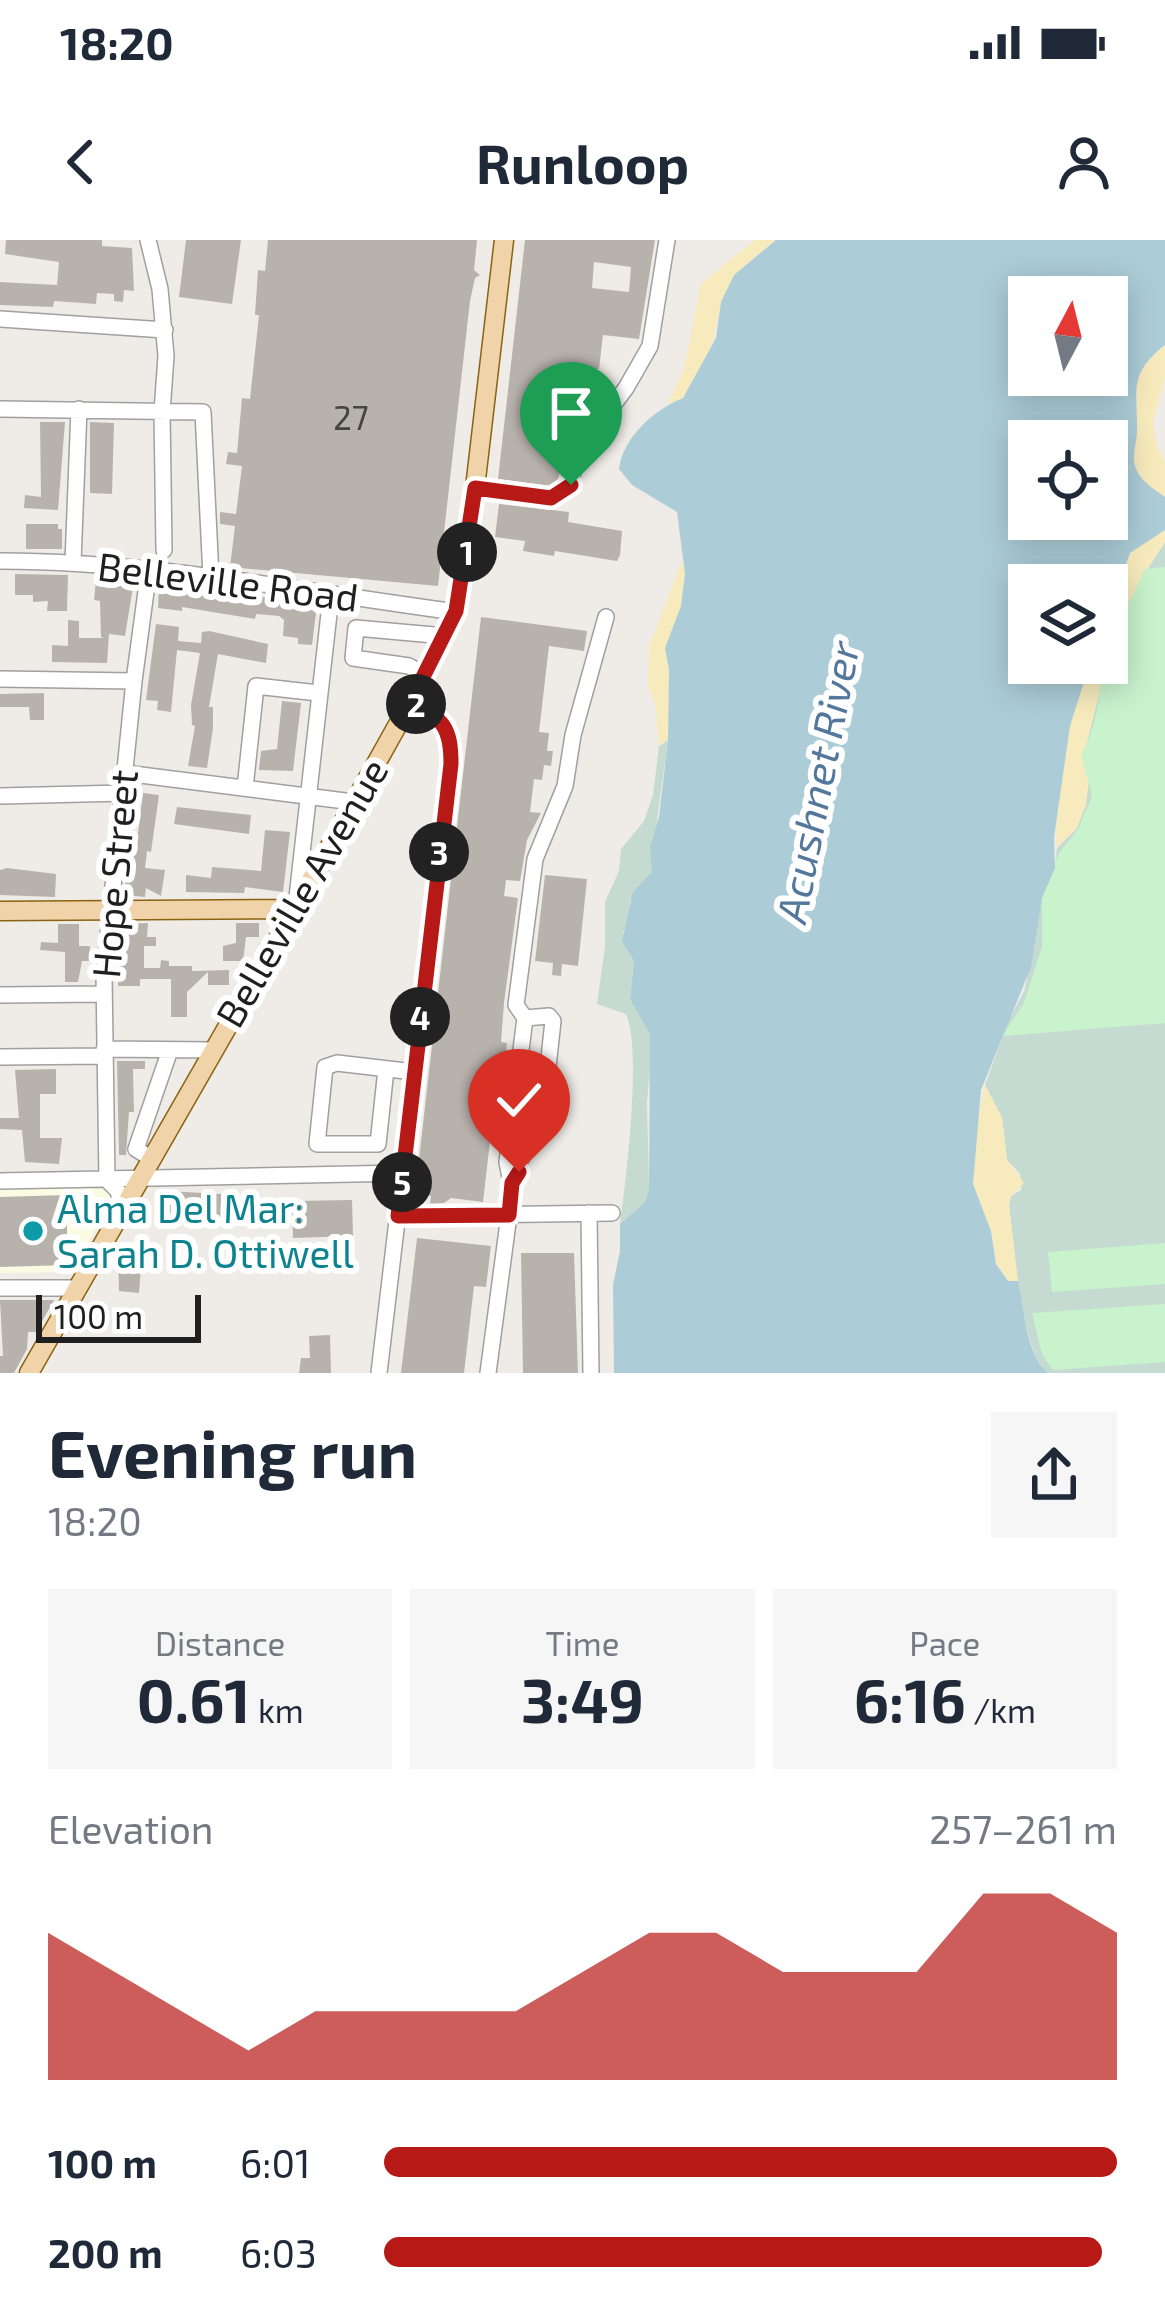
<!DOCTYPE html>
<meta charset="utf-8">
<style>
body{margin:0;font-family:"Exo 2",sans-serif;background:#f6f6f7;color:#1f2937;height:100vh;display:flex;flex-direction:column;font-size:45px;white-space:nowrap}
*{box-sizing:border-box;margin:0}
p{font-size:39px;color:#747a83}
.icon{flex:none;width:66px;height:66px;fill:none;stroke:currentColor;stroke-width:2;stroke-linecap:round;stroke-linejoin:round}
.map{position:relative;height:1133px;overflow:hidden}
.side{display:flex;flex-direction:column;background:#fff;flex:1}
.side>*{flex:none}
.needle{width:78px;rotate:7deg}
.fabs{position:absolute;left:1008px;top:36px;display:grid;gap:24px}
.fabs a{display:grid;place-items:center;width:120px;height:120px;border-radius:0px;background:#fff;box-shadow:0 6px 30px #0003;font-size:60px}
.scale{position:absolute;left:36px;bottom:30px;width:165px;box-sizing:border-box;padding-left:12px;border:6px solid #1f1f1f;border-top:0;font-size:33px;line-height:42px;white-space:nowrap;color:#1f1f1f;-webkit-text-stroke:9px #fff;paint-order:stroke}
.pin{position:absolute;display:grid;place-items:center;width:102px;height:102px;color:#fff;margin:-123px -51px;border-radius:50% 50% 50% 0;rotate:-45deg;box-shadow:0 0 12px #0007}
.pin .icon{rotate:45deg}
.km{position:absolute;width:60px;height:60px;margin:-30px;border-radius:50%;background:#222;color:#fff;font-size:33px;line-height:60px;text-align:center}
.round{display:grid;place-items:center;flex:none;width:126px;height:126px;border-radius:0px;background:#f6f6f7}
.headline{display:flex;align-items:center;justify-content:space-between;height:204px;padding:0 48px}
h1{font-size:66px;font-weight:700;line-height:90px}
.metrics{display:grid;grid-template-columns:repeat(3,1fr);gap:18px;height:204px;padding:12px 48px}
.metrics div{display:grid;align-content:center;border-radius:0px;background:#f6f6f7;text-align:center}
.metrics b{font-size:60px;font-weight:700}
.metrics small{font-size:33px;font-weight:400}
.metrics p{font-size:33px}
.chart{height:336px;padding:24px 48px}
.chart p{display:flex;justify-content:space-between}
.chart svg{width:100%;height:216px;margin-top:12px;fill:#b71917;opacity:.7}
ul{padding:0 48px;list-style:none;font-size:39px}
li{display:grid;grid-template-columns:192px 144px 1fr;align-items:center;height:90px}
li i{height:30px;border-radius:15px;background:#b71917}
.status{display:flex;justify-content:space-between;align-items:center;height:84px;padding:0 60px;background:#fff;direction:ltr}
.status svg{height:33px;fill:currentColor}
header{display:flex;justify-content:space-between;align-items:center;height:156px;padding:0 48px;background:#fff;font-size:54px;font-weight:700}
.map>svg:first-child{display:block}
</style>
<div class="status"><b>18:20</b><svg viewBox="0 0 49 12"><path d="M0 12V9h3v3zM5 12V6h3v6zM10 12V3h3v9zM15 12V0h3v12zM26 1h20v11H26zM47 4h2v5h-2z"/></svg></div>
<header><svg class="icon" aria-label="back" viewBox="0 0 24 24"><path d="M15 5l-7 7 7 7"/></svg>Runloop<svg class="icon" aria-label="person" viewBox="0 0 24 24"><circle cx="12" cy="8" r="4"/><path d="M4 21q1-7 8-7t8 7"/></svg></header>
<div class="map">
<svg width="1165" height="1133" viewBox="0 0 1165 1133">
<rect width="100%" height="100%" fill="#efece7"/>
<path fill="#fbfbe3" d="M104,947L114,956L72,1032L0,1033V949Z"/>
<path fill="#c5dbd1" d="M1165,302V1133H1047C1020,1105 1014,1006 1009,965L1011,956L1021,950L1020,934L1007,920L1002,878L985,845L1008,782L1025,749L1042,658L1055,628L1057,608L1077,588L1084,513L1110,412L1143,336Z
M668,500C662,545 655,589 652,632L630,662L629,680L623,692L634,721L630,758L651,794V819L647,862L649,948L645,962L620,984C626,940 642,809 626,774L597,764L605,707V662L619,631L621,609L644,581L653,555L659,506Z"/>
<path fill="#f7ebbd" d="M755,0H777C759,14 742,24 730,45C712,75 713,156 668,163L684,129L701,44Z
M1165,105V138L1153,182L1156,204L1165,222V257C1155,250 1142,242 1137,231C1130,217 1137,205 1137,192C1138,150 1127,136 1165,105Z
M1165,290V302L1143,336L1107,421C1107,391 1111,334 1133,311C1141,302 1154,296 1165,290Z
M682,320L685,334L681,366L665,408L669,430L668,500L659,506L656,467L648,445L649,407Z
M1090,423H1107L1084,513L1089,540L1086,565L1077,588L1057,608L1056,586L1070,486Z
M985,845L1002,878L1007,920L1024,943L1011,956L1009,965L1018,1041H1009L996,1024L991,991L973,944L974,902Z"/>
<path fill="#c9f3cd" d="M1165,327V783L1002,796L1024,763L1042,707V652L1059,613L1078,589L1092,556L1081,515C1102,477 1097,445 1109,407C1117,380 1135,356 1144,329Z
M1165,1003V1044L1052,1052L1048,1012Z
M1165,1064V1122L1053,1130L1042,1114L1032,1073Z"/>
<path fill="#accdd7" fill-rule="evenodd" d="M776,0H1165V105C1127,135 1138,151 1137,192C1137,205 1130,217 1137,231C1142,242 1155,250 1165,257V290L1130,313L1107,380V345H1029V423H1090L1070,486L1054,598L1055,628L1042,658L1031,727L981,850L973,944L991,991L996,1024L1008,1041H1018C1025,1072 1025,1109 1047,1133H614L613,1045L620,1011V984L645,962L649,948L650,794L630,759L634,721L622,701L633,652L652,632L650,607L659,577L668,500L669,430L665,408L681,366L685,334L677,272L632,245L619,229C623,197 655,169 683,158L716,98L721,62L734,35ZM1029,57H1107V135H1029ZM1029,201H1107V279H1029Z"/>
<path fill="#b8b2ad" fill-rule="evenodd" d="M6,0H102V6L132,8L134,51L124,50L123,62L114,61V54L97,53L96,64L54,61L53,67L0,65V42L57,45L59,22L5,14Z
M186,0H241L232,64L179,57Z
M268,0H477L474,30L480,35L475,38L470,61L438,346L230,327L235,286L220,284V272L236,274L242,226L226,224L228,212L237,213L242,158L250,159L259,75H255L258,30L265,31Z
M525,0H655L639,99L603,95L599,129L580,128L578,152L584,153L582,177L574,176L571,202L557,241L549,246L498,239ZM594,22L631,27L629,52L592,48Z
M40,182H65L58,270L24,268L25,255L41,257Z
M90,182L114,183L112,254L90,253Z
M499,264L569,272L568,282L622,291L620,315L617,321L555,311L554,316L523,311L525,301L495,297Z
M26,284H58V289H62V309H26Z
M15,334L68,335L67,371H47L48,361L33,362V355H15Z
M115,339L132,341L133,347L125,396L109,394L107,423L52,422V405L68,406V380L79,381V398H104L101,397L100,361L94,360L96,340Z
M159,344L317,364L312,405L298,404V398L283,396L284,380L279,376L256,374L255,379L182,367V371L158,368Z
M481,377L587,391L584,411L549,406L539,492L549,493L547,511H553L551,526L544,525L542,540L534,539L530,572L541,573L527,600L520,641L506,640L504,656L518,658L504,763L501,802L507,803L505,820L499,823L483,962L451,958L444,963L430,964L431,956L415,954Z
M156,384L179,387L178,401L201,403L202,392L209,391L268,404L266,423L218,414L209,467H213V488L207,528L188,526L195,486L192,485L191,465L200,413L177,410L171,472L157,470L158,461L146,460Z
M44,453V480H30L29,467H0V454Z
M282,461L301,463L293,531L259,530L261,511L277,509Z
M143,553L159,555L151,612L147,611L145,628L165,630L161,656L146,648L145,657L124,655L131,593H138Z
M177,567L251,575L249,594L174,584Z
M265,590L290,592L283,652L245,647L244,653L186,652V635L211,638L212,627L261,631Z
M7,628L56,634L55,657L0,655V630Z
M545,635L587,639L578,726L562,724L561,736L552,735L553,723L535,721Z
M148,683L147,697H156V706H144V728H160L161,720L169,721V726H192V731L229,730V745H208V732L187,752V777H171V739H140V746H118L122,690L125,684Z
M236,683H259V697H246L243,721H223V706L236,703Z
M58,684H79V706H90L89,721H82L78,742H65V712L40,710L41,702L58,703Z
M117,821H145V829H133L134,872H129L126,915H119Z
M56,829V854H40V898H62L59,924L25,922L22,890L0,889V878H19L15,830Z
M167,951L221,954V978H207V982H167Z
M66,955L68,1025L0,1027V957Z
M352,960L353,996L293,998L292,961Z
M417,998L491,1006L486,1047L474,1046L464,1133H401Z
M118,1013H142L139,1053L119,1051Z
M521,1013H574L578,1133H523Z
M0,1060H54L36,1092H28L27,1109L14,1133H0V1116H3Z
M330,1095L331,1133H299L301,1118H310L309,1096Z"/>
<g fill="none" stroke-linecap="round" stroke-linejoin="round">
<defs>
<path id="minor" d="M148,0L160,49L166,116L162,172L164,310
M0,79L165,90
M0,169L203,172L211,337
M475,248L551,258L567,249L583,205L626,148L650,106L667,0
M0,321C153,321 305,352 456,372
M73,322L79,169
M425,435L409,426L353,418L356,388L445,396
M0,439L134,441
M125,533L353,562
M245,548L256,446L318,453
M0,556L123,553
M296,666L331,356
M0,755L103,754
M525,778L516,765L535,619L565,546L573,495L606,377
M104,809L213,810
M0,817L103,816
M386,829L378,904H317L325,827L337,823L414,832
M152,919L136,909L170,810
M0,941L403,933
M589,973L591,1133
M119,976V952L107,940L104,735L134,441L149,329
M398,976L612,973
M0,1048H79
M379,1133L451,524C451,490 441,478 411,461
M488,1133L509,975L511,943L507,922L525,778L549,776L553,781L544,863L511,943"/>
<path id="major" d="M0,671L295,669
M29,1133L295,669L411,461L456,372L475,248L504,0"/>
</defs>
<use href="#minor" stroke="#a0a0a0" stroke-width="18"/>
<use href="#major" stroke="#896311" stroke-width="21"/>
<use href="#minor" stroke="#fff" stroke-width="15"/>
<use href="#major" stroke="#f1d3a9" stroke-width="18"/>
</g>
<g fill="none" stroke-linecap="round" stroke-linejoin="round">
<defs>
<path id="route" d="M519,932L512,943L509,975L398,976L451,524C451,486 443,480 411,461L456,371L475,248L551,258L571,245"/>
</defs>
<use href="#route" stroke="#fff" stroke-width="24"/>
<use href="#route" stroke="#b71917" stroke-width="15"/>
</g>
<circle fill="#0f9aa8" stroke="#fff" stroke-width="4.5" cx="33" cy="991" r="12"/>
<g text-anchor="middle" stroke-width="12" stroke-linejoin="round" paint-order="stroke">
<g font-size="33" fill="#454442">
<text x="351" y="190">27</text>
</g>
<g font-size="39" fill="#1f1f1f" stroke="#fff">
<text transform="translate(228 342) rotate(7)" y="14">Belleville Road</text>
<text transform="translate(115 634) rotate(-85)" y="14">Hope Street</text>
<text transform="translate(302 653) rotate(-60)" y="14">Belleville Avenue</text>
</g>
<g font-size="39" fill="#0d838f" stroke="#fff" text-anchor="start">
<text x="57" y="983">Alma Del Mar:<tspan x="57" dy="45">Sarah D. Ottiwell</tspan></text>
</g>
<g font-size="42" font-style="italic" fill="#53779d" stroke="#fff">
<text transform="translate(818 542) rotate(-79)" y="15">Acushnet River</text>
</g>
</g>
</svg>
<div class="fabs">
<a><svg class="needle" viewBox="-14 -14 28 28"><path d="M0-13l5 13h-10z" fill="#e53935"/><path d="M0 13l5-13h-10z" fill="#747a83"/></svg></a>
<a><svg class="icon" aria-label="locate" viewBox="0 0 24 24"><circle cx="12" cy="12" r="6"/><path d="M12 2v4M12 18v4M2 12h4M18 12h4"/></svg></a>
<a><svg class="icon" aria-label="layers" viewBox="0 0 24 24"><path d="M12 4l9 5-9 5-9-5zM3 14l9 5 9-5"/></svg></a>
</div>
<div class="scale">100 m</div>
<div class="pin" style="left:571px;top:245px;background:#1e9e55"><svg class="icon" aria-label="arrive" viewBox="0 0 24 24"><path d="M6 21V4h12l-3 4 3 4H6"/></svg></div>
<div class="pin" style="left:519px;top:932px;background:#d93025"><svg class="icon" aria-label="check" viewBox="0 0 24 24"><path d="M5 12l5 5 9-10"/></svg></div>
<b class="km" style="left:467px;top:312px">1</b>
<b class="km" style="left:416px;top:464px">2</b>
<b class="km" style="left:439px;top:612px">3</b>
<b class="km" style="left:420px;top:777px">4</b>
<b class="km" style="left:402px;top:942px">5</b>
</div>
<section class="side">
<div class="headline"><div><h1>Evening run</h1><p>18:20</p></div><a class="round"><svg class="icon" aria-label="share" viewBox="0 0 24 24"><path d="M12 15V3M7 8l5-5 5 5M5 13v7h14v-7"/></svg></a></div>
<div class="metrics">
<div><p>Distance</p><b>0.61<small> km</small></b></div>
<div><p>Time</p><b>3:49</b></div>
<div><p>Pace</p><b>6:16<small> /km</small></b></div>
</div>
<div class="chart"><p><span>Elevation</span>257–261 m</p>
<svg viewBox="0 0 160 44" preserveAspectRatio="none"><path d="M0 44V14L10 22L20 30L30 38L40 30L50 30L60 30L70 30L80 22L90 14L100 14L110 22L120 22L130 22L140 6L150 6L160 14V44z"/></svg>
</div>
<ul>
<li><b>100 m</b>6:01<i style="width:100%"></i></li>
<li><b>200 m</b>6:03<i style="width:98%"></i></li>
</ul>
</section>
